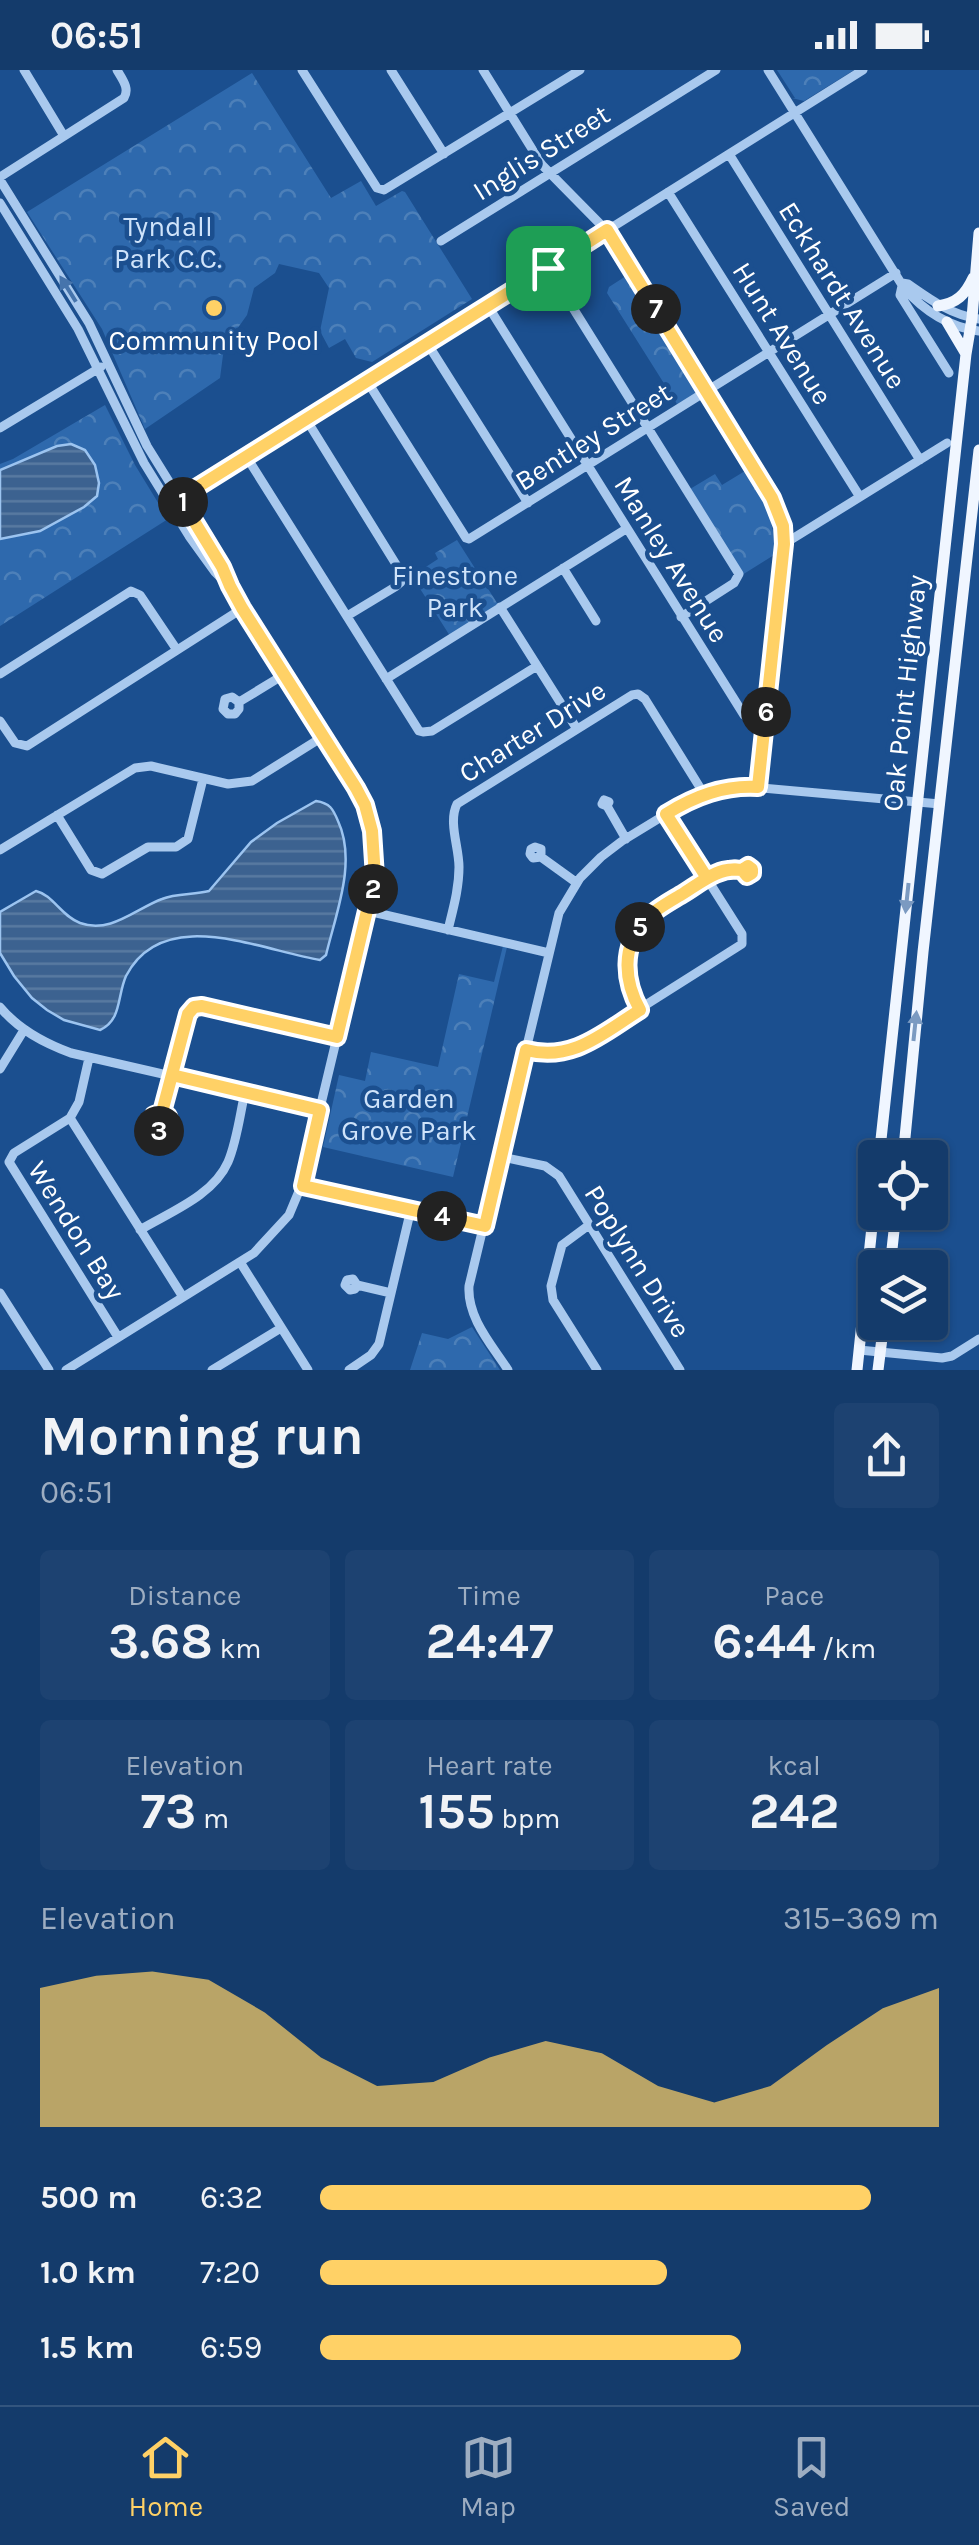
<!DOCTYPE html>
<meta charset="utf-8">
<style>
body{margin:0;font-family:Karla,sans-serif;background:#1d4271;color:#f1f3f6;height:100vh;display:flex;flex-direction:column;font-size:38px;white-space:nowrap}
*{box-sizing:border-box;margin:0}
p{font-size:32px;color:#9dadc1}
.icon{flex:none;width:55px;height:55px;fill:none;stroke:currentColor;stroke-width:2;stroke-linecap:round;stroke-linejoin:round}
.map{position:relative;height:1300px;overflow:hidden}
.details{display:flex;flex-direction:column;background:#143b6b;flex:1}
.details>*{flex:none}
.tools{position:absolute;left:858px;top:1070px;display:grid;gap:20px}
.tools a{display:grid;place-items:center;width:90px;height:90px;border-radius:10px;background:#143b6b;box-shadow:0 2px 8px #0004,0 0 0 2px #33557e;font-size:50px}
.pin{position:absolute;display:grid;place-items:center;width:85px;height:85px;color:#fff;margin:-42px;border-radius:20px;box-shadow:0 5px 15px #0006}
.km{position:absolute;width:50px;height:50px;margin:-25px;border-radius:50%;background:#222;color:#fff;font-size:28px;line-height:50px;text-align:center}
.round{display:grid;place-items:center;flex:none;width:105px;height:105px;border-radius:10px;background:#1d4271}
.head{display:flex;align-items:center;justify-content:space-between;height:170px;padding:0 40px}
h1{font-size:55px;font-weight:700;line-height:75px}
.stats{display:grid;grid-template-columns:repeat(3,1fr);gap:15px;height:170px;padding:10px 40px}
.stats div{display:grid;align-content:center;border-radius:10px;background:#1d4271;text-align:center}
.stats b{font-size:50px;font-weight:700}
.stats small{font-size:28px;font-weight:400}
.stats p{font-size:28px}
.chart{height:280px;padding:20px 40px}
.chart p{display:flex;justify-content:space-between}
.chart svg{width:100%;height:180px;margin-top:10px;fill:#ffd166;opacity:.7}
ul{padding:0 40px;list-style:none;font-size:32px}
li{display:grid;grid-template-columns:160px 120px 1fr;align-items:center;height:75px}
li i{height:25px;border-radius:12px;background:#ffd166}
.status{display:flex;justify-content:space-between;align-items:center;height:70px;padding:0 50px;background:#143b6b;direction:ltr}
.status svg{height:28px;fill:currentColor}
.tabs{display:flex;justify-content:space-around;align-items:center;height:140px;border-top:2px solid #33557e;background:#143b6b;font-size:28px;color:#9dadc1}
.tabs a{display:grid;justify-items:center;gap:5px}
.tabs .current{color:#ffd166}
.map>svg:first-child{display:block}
</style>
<div class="status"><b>06:51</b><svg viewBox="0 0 49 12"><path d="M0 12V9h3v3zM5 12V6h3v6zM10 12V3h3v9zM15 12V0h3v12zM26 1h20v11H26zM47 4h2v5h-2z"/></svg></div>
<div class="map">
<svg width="979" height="1300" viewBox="0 0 979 1300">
<defs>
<pattern id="forest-crowns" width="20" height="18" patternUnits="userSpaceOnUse" patternTransform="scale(2.5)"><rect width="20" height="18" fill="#2e69ad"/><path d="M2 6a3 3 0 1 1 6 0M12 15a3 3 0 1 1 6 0" fill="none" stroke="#4d80b9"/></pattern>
<pattern id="water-rules" width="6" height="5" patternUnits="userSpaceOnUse" patternTransform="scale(2.5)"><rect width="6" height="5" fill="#3c6290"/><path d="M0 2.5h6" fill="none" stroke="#597aa1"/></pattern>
</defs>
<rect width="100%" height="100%" fill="#1b4f8f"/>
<path fill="url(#forest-crowns)" d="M777,0H854L804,31L792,28H795Z
M252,3L331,128L361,111L376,136L402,121L405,122L472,229L372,292L356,288L345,269L329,278L320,261L329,218L319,203L279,194L275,203L254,218L247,245L227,273L223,285L220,308L145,359L102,259L27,142Z
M626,206L629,207L698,318L699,322L677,334L607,223L609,217Z
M105,335L135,395L168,449L0,556V394L13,389Z
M745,401C763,431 776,448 774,485L742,505L690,419L715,404L722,415Z
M457,470L499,536L450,566L412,506L438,489L435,483Z
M503,876L507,877L453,1107L323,1077L339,1005L365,1011L371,982L438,997L459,904L494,912Z
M472,1257L500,1300H410L422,1263L448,1269Z"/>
<path fill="url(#water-rules)" stroke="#9cc4f0" stroke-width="2.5" d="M71,374L85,380L95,395L99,413L97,426L84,437L40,461L0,469V400L57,376Z
M316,731C330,733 333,739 338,751C357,792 336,843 326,885L320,890C260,880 163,834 126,906C117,926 122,950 100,960L64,950L47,940L32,928L14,906L0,883V842L36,821C53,825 61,846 80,853C111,864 135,839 162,829C176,823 194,825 209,821L251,772L277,753Z"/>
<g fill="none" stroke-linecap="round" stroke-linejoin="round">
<path stroke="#a9c9ee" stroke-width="9" d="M24,0L64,66
M302,0L377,118L384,120L580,0
M391,0L444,84
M483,0L542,95L607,161L777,437L783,456L784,474L758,717
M768,0L904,218C924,241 949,257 979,261
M729,84L920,390
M0,107L124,28C130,18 122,9 117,0
M0,110L89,253L147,376L222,497L229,516L361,726C374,756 378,788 372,821L321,1034L307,1102L289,1145L254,1183L66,1300
M668,122L860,427
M0,133L78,259L144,393L189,466L215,502L227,514
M441,171L716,0
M548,198L739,504L734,513L681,547
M902,213L908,214C931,230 951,245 979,249
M902,216L900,225L949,303
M488,236L744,645L748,648L765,650
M427,273L528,433
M367,311L466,468L469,469L896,203
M306,349L402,504L401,512L395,517L347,546
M0,358L101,297
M246,386L419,661L423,662L432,661L537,596
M169,435L863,0
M784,474L947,373
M563,498L596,551
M500,537L577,659
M0,604L131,521L140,525L177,580
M386,609L626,459
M239,632L232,627L225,629L223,639L228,644H235L239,639V632L285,604
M0,651L15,673L27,676L243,538
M607,736L602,734L604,730L609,732L607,736L626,769
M57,745L91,800L102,804L148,777H176L188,769L203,709
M0,780L135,698L151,696L228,714L252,711L324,666
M541,787V779L535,777L531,779L530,784L533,788L541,787L577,813
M748,796L753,801L747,806L743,801Z
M368,841L549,883
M448,860C453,839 459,819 459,797C459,777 448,752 457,734L632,625L638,624L645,629L704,724
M0,937C19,960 44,973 71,983L320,1040
M640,940C625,911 621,877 645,850C657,837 676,828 691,818C708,808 722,797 743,801
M527,980L553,984L576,979L742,874V864L666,744
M89,988L79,1032L70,1048L14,1083L9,1092L118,1267
M0,999L24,960
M162,1042L155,1044L152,1050L153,1057L160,1061L166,1059L170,1054L169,1046L162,1042L187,944L194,937L202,936L337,967
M70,1048L183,1227
M502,1087L545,1096L559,1106L680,1300
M303,1116L485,1156
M589,1155L562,1175L551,1216L553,1230L597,1300
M140,1160C170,1142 213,1126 228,1092C237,1071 240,1044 245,1022
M240,1192L308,1300
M357,1215L355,1219L350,1220L345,1215L347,1210L353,1209L357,1215L391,1223
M0,1223L49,1300
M859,1280L942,1288L952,1286L979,1269
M212,1300L281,1258
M349,1300L371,1285L379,1274L411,1139
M508,1300C492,1275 467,1248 469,1216L559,843L580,808L601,787L622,771L686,732L707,723L750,717L940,734"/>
<path stroke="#f0f6ff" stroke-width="11" d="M938,236C957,233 965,225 973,208
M947,252L966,284
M879,1088L966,284L972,248L979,163
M903,1088L923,882L979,380
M890,1198L896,1142
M857,1300L875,1128
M878,1300L884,1252"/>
</g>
<defs><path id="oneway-solid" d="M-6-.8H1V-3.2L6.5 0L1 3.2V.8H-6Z" transform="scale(2.5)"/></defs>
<use fill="#4674ac" href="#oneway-solid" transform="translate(68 219) rotate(-122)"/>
<g fill="#7b9ac1">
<use href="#oneway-solid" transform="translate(907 828) rotate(96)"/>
<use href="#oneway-solid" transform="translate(915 956) rotate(-84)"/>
</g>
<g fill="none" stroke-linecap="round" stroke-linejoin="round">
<defs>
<path id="route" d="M548,198L180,428L222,497L230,516L242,538L356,718L365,735L372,761L375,807L337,967L202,936L194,937L188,944L162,1042L154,1045L152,1055L162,1061L170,1054L168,1046L162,1042L172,1005L320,1040L303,1116L485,1156L526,980C573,992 603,963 640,940C624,911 621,877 645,850C655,839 671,831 684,823C703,811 719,797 742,800L747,806L752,803V799L748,796L742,800C728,798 719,801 707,808L666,744C695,726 724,715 758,717L784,474L783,456L772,428L607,160L548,198"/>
</defs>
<use href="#route" stroke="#fff" stroke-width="20"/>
<use href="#route" stroke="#ffd166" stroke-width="12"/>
</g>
<circle fill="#ffd166" stroke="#1b4f8f" stroke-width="4" cx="214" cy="238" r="10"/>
<g text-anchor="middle" stroke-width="9" stroke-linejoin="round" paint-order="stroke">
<g font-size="28" fill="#fff" stroke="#1b4f8f">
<text transform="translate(541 82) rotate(-32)" y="10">Inglis Street</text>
<text transform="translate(843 225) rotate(58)" y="10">Eckhardt Avenue</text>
<text transform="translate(783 263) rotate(58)" y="10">Hunt Avenue</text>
<text transform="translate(593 366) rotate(-32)" y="10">Bentley Street</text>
<text transform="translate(672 489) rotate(58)" y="10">Manley Avenue</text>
<text transform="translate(904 623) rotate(-84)" y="10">Oak Point Highway</text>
<text transform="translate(532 661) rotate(-32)" y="10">Charter Drive</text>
<text transform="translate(77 1160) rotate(58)" y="10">Wendon Bay</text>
<text transform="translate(638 1191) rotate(58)" y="10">Poplynn Drive</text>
</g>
<g font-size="28" fill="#cfe3fa" stroke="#1b4f8f">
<text x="168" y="166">Tyndall<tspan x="168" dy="32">Park C.C.</tspan></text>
<text x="455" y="515">Finestone<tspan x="455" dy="32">Park</tspan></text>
<text x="409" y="1038">Garden<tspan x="409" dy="32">Grove Park</tspan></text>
</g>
<g font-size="28" fill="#fff" stroke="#1b4f8f">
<text x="214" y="280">Community Pool</text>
</g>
</g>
</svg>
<div class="tools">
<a><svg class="icon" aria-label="locate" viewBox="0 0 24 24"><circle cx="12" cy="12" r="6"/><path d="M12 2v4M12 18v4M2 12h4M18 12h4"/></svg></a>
<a><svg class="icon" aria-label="layers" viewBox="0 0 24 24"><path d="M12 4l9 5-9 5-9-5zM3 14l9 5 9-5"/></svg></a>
</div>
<div class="pin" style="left:548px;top:198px;background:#1e9e55"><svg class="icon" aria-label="arrive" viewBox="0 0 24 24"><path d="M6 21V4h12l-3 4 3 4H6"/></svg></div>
<b class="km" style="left:183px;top:432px">1</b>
<b class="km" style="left:373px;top:819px">2</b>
<b class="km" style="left:159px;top:1061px">3</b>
<b class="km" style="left:442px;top:1146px">4</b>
<b class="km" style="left:640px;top:857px">5</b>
<b class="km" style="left:766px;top:642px">6</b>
<b class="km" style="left:656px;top:239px">7</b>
</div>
<section class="details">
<div class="head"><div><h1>Morning run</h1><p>06:51</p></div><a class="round"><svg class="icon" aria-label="share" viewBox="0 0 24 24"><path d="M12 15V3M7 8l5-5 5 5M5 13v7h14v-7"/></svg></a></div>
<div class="stats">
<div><p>Distance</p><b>3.68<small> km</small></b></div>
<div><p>Time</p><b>24:47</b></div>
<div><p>Pace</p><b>6:44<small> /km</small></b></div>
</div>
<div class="stats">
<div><p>Elevation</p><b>73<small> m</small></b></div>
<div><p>Heart rate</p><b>155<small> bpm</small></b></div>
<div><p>kcal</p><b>242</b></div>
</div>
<div class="chart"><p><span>Elevation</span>315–369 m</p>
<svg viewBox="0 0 160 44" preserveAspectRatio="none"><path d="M0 44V10L10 7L20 6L30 8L40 16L50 27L60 34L70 33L80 27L90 23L100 26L110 34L120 38L130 34L140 24L150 15L160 10V44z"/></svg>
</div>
<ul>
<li><b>500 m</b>6:32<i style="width:89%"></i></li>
<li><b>1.0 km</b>7:20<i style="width:56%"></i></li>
<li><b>1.5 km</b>6:59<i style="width:68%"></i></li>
</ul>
</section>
<nav class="tabs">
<a class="current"><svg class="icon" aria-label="home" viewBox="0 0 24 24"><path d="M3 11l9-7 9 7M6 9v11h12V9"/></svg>Home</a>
<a><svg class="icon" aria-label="map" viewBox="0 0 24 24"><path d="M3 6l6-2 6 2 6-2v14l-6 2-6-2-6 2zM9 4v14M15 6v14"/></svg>Map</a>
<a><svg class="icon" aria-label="saved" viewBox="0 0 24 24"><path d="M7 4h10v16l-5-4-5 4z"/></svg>Saved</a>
</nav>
